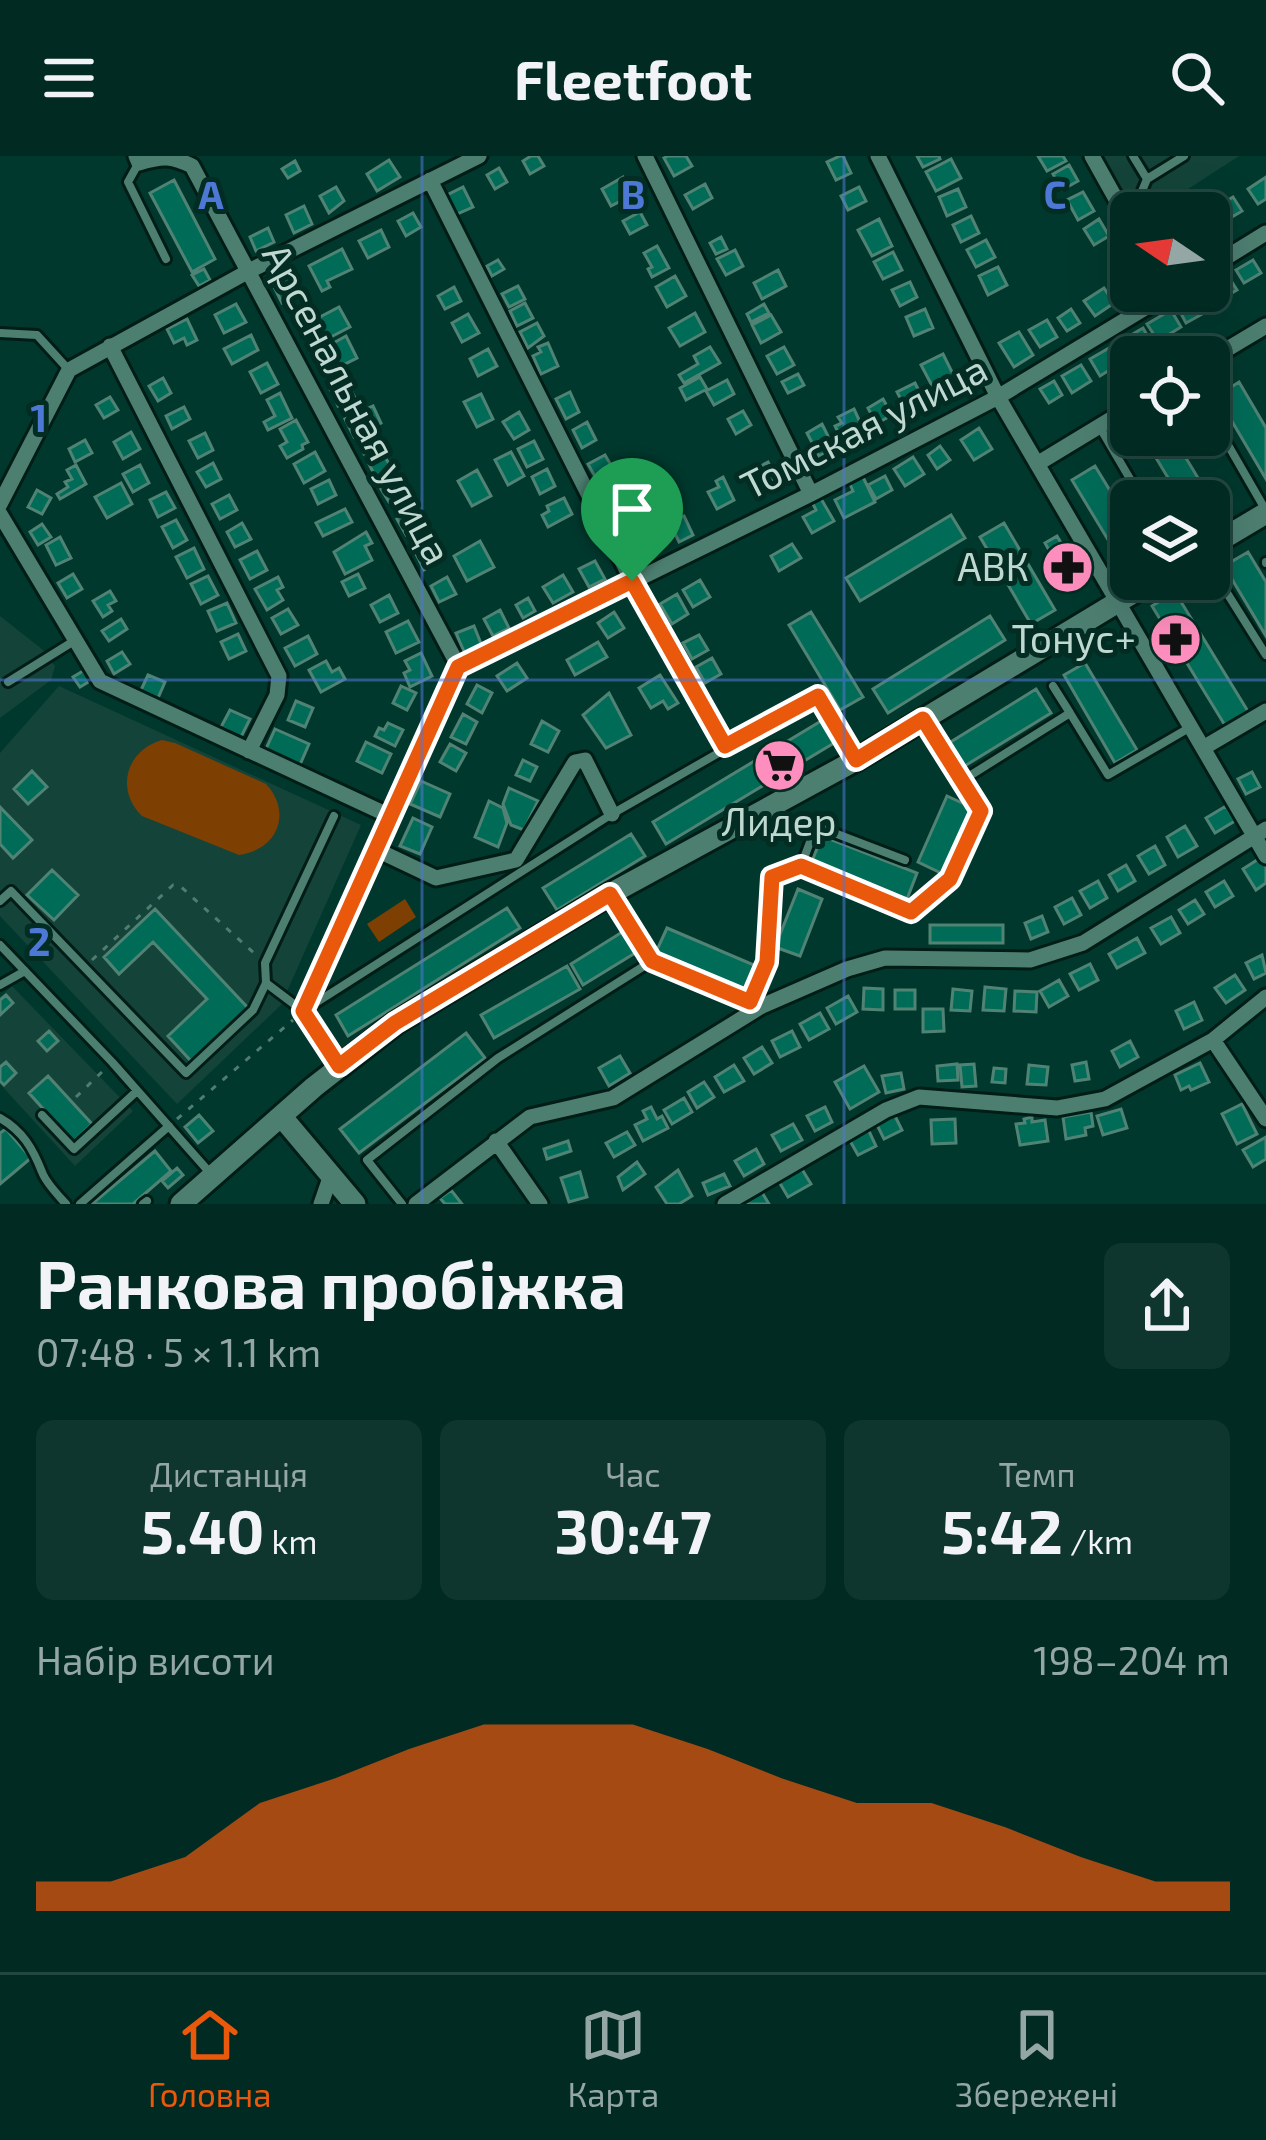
<!DOCTYPE html>
<html lang="uk">
<meta charset="utf-8">
<style>
body{margin:0;font-family:"Exo 2",sans-serif;background:#0e362f;color:#f1f3f6;height:100vh;display:flex;flex-direction:column;font-size:45px;white-space:nowrap}
*{box-sizing:border-box;margin:0}
p{font-size:39px;color:#95a7a5}
.icon{flex:none;width:66px;height:66px;fill:none;stroke:currentColor;stroke-width:2;stroke-linecap:round;stroke-linejoin:round}
.map{position:relative;height:1048px;overflow:hidden}
.sheet{display:flex;flex-direction:column;background:#002a22;flex:1}
.sheet>*{flex:none}
.needle{width:78px;rotate:283deg}
.tools{position:absolute;left:1110px;top:36px;display:grid;gap:24px}
.tools a{display:grid;place-items:center;width:120px;height:120px;border-radius:18px;background:#002a22;box-shadow:0 12px 48px #0002,0 0 0 3px #224640;font-size:60px}
.pin{position:absolute;display:grid;place-items:center;width:102px;height:102px;color:#fff;margin:-123px -51px;border-radius:50% 50% 50% 0;rotate:-45deg;box-shadow:0 0 12px #0007}
.pin .icon{rotate:45deg}
.round{display:grid;place-items:center;flex:none;width:126px;height:126px;border-radius:18px;background:#0e362f}
.summary{display:flex;align-items:center;justify-content:space-between;height:204px;padding:0 36px}
h1{font-size:66px;font-weight:700;line-height:90px}
.metrics{display:grid;grid-template-columns:repeat(3,1fr);gap:18px;height:204px;padding:12px 36px}
.metrics div{display:grid;align-content:center;border-radius:18px;background:#0e362f;text-align:center}
.metrics b{font-size:60px;font-weight:700}
.metrics small{font-size:33px;font-weight:400}
.metrics p{font-size:33px}
.chart{height:336px;padding:24px 36px}
.chart p{display:flex;justify-content:space-between}
.chart svg{width:100%;height:216px;margin-top:12px;fill:#ea580c;opacity:.7}
header{display:flex;justify-content:space-between;align-items:center;height:156px;padding:0 36px;background:#002a22;font-size:54px;font-weight:700}
.tabs{display:flex;justify-content:space-around;align-items:center;height:168px;border-top:3px solid #224640;background:#002a22;font-size:33px;color:#95a7a5}
.tabs a{display:grid;justify-items:center;gap:6px}
.tabs .current{color:#ea580c}
.map>svg:first-child{display:block}
</style>
<header><svg class="icon" aria-label="menu" viewBox="0 0 24 24"><path d="M4 6h16M4 12h16M4 18h16"/></svg>Fleetfoot<svg class="icon" aria-label="search" viewBox="0 0 24 24"><circle cx="10" cy="10" r="6"/><path d="M15 15l6 6"/></svg></header>
<div class="map">
<svg width="1266" height="1048" viewBox="0 0 1266 1048">
<rect width="100%" height="100%" fill="#00382d"/>
<path fill="#144439" d="M1100,0H1239L1151,57H1131Z
M0,460L43,494L55,510L51,524L0,562Z
M59,530L361,669L281,849L177,948L0,760V597Z
M12,830L133,955L75,1010L0,928V841Z"/>
<path fill="#7e3f03" d="M162,584L175,587L266,628C293,657 277,694 239,699L142,660C115,634 126,594 162,584Z
M405,743L416,761L379,786L367,768Z"/>
<path fill="#006c58" stroke="#518375" stroke-width="3" d="M531,0H538L544,10L530,18L523,5Z
M668,0H686L692,10L674,20L664,2Z
M840,0H843L851,17L836,24L827,6Z
M917,0H939L940,3L923,11Z
M1038,0H1063L1066,5L1047,15Z
M951,3L961,22L936,35L926,16Z
M389,4L400,21L377,35L367,18Z
M295,5L300,15L288,22L282,13Z
M1069,9L1078,25L1062,34L1053,18Z
M499,12L507,26L495,33L487,19Z
M623,21L632,39L611,50L602,33Z
M1266,21V43L1258,48L1248,33Z
M174,24L215,103L192,116L150,37Z
M705,28L712,42L693,53L685,39Z
M336,31L344,45L329,57L320,40Z
M463,31L473,51L457,58L447,39Z
M859,31L866,45L848,54L841,40Z
M958,33L966,51L947,60L939,41Z
M1083,36L1094,55L1078,64L1067,44Z
M1233,41L1242,55L1225,65L1218,50Z
M304,50L312,68L294,77L286,59Z
M640,56L647,69L630,78L623,65Z
M413,57L421,71L406,80L398,65Z
M971,60L979,77L961,86L953,69Z
M879,63L892,90L872,100L858,74Z
M1099,63L1109,80L1094,89L1084,73Z
M268,72L274,86L256,95L250,81Z
M381,74L389,91L368,102L359,85Z
M721,81L727,93L716,98L710,87Z
M986,84L995,101L976,111L967,94Z
M657,90L669,112L652,121L648,113L652,111L644,97Z
M342,93L352,113L327,125L330,131L322,135L309,110Z
M735,94L743,110L726,119L717,103Z
M893,96L902,114L883,123L874,106Z
M498,104L504,113L492,120L487,110Z
M1253,104L1261,117L1244,127L1236,114Z
M998,111L1007,129L988,139L979,120Z
M204,113L210,124L199,130L192,119Z
M778,114L786,130L762,143L754,127Z
M1130,117L1132,135L1123,141L1114,128Z
M292,120L300,139L282,147L273,129Z
M675,120L686,140L667,151L656,131Z
M1228,120L1237,134L1216,146L1209,131Z
M910,126L917,141L900,150L892,134Z
M518,130L525,143L509,151L502,138Z
M454,131L461,145L445,153L438,140Z
M1104,132L1114,147L1095,160L1084,145Z
M1197,139L1206,156L1186,167L1177,150Z
M525,147L533,162L517,170L510,155Z
M236,148L246,166L224,177L215,159Z
M764,148L769,157L751,166L747,158Z
M339,151L350,171L327,183L316,163Z
M925,153L933,172L914,180L906,161Z
M1071,153L1080,167L1067,175L1058,162Z
M1171,154L1181,171L1158,185L1147,168Z
M695,157L705,176L680,190L669,172Z
M468,158L479,177L462,186L452,167Z
M771,159L781,176L761,187L752,169Z
M187,163L197,184L187,189L184,182L174,187L167,173Z
M1047,164L1057,181L1040,191L1029,174Z
M537,167L544,180L528,192L520,176Z
M1143,172L1152,188L1128,202L1119,186Z
M1019,176L1033,199L1014,211L999,187Z
M251,179L258,194L232,208L224,193Z
M346,180L357,202L339,211L328,190Z
M548,187L558,210L541,218L533,200L541,196L538,191Z
M710,191L720,207L684,227L679,219L698,208L694,200Z
M784,191L794,209L777,218L767,200Z
M1109,192L1119,208L1100,220L1090,203Z
M488,193L497,210L478,220L470,203Z
M943,198L960,232L939,243L921,209Z
M267,207L278,228L261,237L250,216Z
M1081,209L1091,225L1072,237L1062,220Z
M798,218L804,229L788,237L782,226Z
M700,221L707,233L686,244L680,232Z
M163,222L171,237L158,245L149,230Z
M345,222L355,242L338,250L329,231Z
M727,224L734,238L714,249L706,235Z
M1054,225L1062,239L1049,247L1040,233Z
M1239,226L1266,272V323L1217,240Z
M915,227L924,245L906,253L897,236Z
M570,236L579,256L566,263L556,243Z
M280,237L292,262L268,274L264,266L275,260L267,244Z
M481,238L493,263L477,271L464,246Z
M110,241L118,254L104,262L96,249Z
M883,243L892,259L876,268L868,252Z
M373,250L381,267L354,281L345,263Z
M184,251L190,263L172,273L166,260Z
M854,253L866,279L844,289L835,270L842,267L838,261Z
M743,255L751,269L736,278L728,263Z
M519,256L529,274L514,283L503,266Z
M296,264L308,286L302,289L303,293L287,302L280,290L287,286L280,273Z
M587,266L596,284L582,292L573,274Z
M822,268L834,292L819,300L807,277Z
M979,272L992,293L974,304L961,284Z
M131,276L140,293L123,303L114,286Z
M205,277L213,294L198,302L189,285Z
M1148,279H1172L1218,355L1209,361V345H1182L1144,282Z
M370,280L376,291L364,298L358,286Z
M85,284L92,297L75,306L69,293Z
M534,285L543,303L527,311L518,293Z
M940,290L950,304L937,313L928,299Z
M315,296L325,315L304,327L294,308Z
M511,296L524,320L508,329L495,304Z
M384,299L393,315L377,324L369,308Z
M605,299L615,316L598,326L588,308Z
M913,301L924,318L905,330L894,313Z
M768,306L776,322L767,327L759,311Z
M213,307L221,323L206,331L197,316Z
M76,309L86,328L60,343L57,338L68,331L65,326L72,323L67,314Z
M140,309L149,327L133,336L123,318Z
M1095,310L1131,369V408L1125,412L1072,324Z
M547,313L555,330L540,338L532,321Z
M477,314L491,340L472,350L458,325Z
M862,319L875,346L844,362L835,344L853,335L849,326Z
M885,320L892,334L876,343L868,329Z
M723,321L734,344L717,353L708,336L719,331L716,325Z
M329,324L336,339L318,348L311,333Z
M395,325L403,338L389,346L381,333Z
M121,327L132,348L107,362L95,341Z
M620,329L629,346L613,355L604,337Z
M37,334L51,342L42,358L28,351Z
M166,336L175,352L158,361L150,344Z
M229,339L237,354L220,363L212,348Z
M820,341L834,365L812,377L803,361L816,354L812,346Z
M564,342L572,358L548,371L542,359L549,355L547,350Z
M345,353L352,366L323,380L316,367Z
M413,354L422,370L406,379L397,363Z
M951,359L965,382L860,445L846,422Z
M684,360L693,379L679,386L670,367Z
M176,364L187,384L173,392L162,371Z
M242,367L251,383L235,391L227,376Z
M1004,367L1055,454L1031,468L980,381Z
M42,368L51,381L38,389L30,376Z
M366,376L372,387L365,390L372,404L345,418L334,396Z
M647,377L656,394L639,403L630,386Z
M1057,380L1080,419L1067,426L1045,387Z
M60,381L71,402L56,409L46,389Z
M480,385L494,411L467,425L454,400Z
M792,388L801,402L779,415L771,400Z
M429,390L438,406L424,414L416,398Z
M194,392L204,413L187,422L176,401Z
M257,395L267,414L250,423L240,404Z
M1248,396L1266,426V480L1224,410Z
M595,405L605,423L589,431L579,413Z
M73,418L82,433L67,442L58,427Z
M358,418L365,432L349,440L342,426Z
M563,419L573,436L553,447L543,431Z
M208,420L218,439L201,448L191,428Z
M278,421L283,431L277,434L283,444L267,454L255,433Z
M447,421L456,438L439,446L431,430Z
M700,424L710,441L693,451L683,434Z
M110,435L116,445L108,449L112,455L103,461L93,445Z
M1175,436L1249,557L1226,571L1152,450Z
M677,438L688,458L672,468L660,448Z
M389,439L398,457L380,466L371,449Z
M528,442L535,455L523,462L516,449Z
M227,447L236,467L217,475L208,455Z
M288,453L298,469L281,478L272,462Z
M500,454L509,472L493,480L484,463Z
M614,456L624,472L608,482L598,467Z
M811,456L863,541L840,554L789,469Z
M990,460L1005,484L888,557L873,533Z
M121,463L127,473L109,485L102,475Z
M408,465L419,486L396,497L386,476Z
M474,470L482,490L465,498L456,477Z
M238,478L246,495L229,503L221,486Z
M699,479L708,494L692,503L683,487Z
M308,480L317,498L295,510L285,492Z
M598,486L607,501L575,519L567,504Z
M122,496L130,508L114,518L107,505Z
M421,497L432,520L410,531L404,517L410,514L405,505Z
M712,502L721,518L705,527L696,511Z
M326,505L332,516L339,512L345,523L321,536L309,514Z
M517,507L527,522L507,535L497,520Z
M1085,507L1137,594L1115,607L1064,519Z
M83,515L90,525L80,531L73,521Z
M148,519L165,526L158,542L141,534Z
M660,519L678,547L668,553L663,545L651,552L639,532Z
M477,529L492,537L482,557L467,548Z
M401,530L416,537L407,554L393,547Z
M1036,533L1051,557L963,611L949,587Z
M609,537L631,579L606,592L583,559Z
M296,545L313,552L305,571L288,564Z
M230,554L250,563L241,581L221,571Z
M463,558L477,566L466,588L451,581Z
M826,562L839,584L666,688L653,666Z
M542,565L559,575L548,596L531,588Z
M388,567L403,574L395,590L375,580L379,572L384,574Z
M275,573L309,588L299,611L265,595Z
M366,586L391,598L382,617L357,605Z
M450,588L466,597L456,615L440,606Z
M523,604L537,611L530,625L516,619Z
M32,615L47,631L28,648L14,633Z
M1252,616L1260,631L1246,638L1238,623Z
M421,625L450,638L440,661L410,648Z
M509,632L538,645L524,674L511,669L503,648Z
M947,640L973,652L943,718L918,706Z
M489,645L503,652L507,667L498,691L475,681Z
M1226,650L1235,665L1215,677L1206,662Z
M0,651L32,684L13,702L0,688Z
M413,662L432,671L420,698L400,690Z
M1185,670L1197,690L1178,701L1167,681Z
M631,678L645,700L557,754L543,732Z
M822,680L917,717L907,743L812,705Z
M1155,690L1165,709L1149,718L1138,700Z
M1260,702L1266,711V727L1256,734L1243,713Z
M1126,709L1135,725L1118,735L1109,719Z
M52,714L78,739L54,764L27,739Z
M1098,725L1107,742L1090,752L1080,735Z
M1224,725L1233,740L1215,751L1206,736Z
M798,733L822,743L800,800L775,791Z
M1072,742L1081,759L1064,768L1055,751Z
M1195,744L1204,758L1188,768L1179,754Z
M507,752L520,772L348,880L336,859Z
M155,753L248,852L191,905L168,880L207,843L153,786L119,818L104,801Z
M1042,760L1048,776L1031,783L1025,767Z
M1171,761L1180,777L1161,788L1151,772Z
M930,769H1003V787H930Z
M667,772L761,812L750,837L656,796Z
M627,773L640,794L583,829L571,808Z
M1137,782L1145,797L1117,812L1109,798Z
M1262,799L1266,817L1254,823L1246,807Z
M1090,808L1098,824L1079,834L1070,818Z
M567,810L580,833L494,882L481,859Z
M1235,819L1245,834L1226,847L1215,832Z
M1059,824L1068,840L1049,851L1040,835Z
M985,831L1006,833L1004,855L983,854Z
M864,832L883,833V854L863,853Z
M953,833L972,835L970,855L951,854Z
M895,834H915V853H895Z
M1015,835L1037,836L1036,856L1014,855Z
M6,839L13,847L0,859V844Z
M848,840L857,856L836,868L827,852Z
M1194,846L1202,864L1184,873L1176,855Z
M923,853H943L944,875L923,876Z
M820,857L829,873L809,884L800,868Z
M49,875L58,885L47,895L38,885Z
M792,875L800,891L780,901L772,885Z
M466,877L485,902L359,997L340,973Z
M1130,885L1138,901L1120,911L1112,895Z
M762,891L772,907L754,918L744,902Z
M620,900L630,917L609,930L599,912Z
M6,906L16,917L4,929L0,925V911Z
M1086,906L1089,923L1075,925L1072,909Z
M1200,907L1209,926L1191,934L1189,930L1181,934L1175,919Z
M957,908L958,924L938,925L937,910Z
M974,908L976,930L962,931L960,909Z
M734,909L744,925L724,936L715,921Z
M1029,909L1048,911L1046,929L1027,928Z
M864,910L879,936L850,953L835,926Z
M994,912L1006,913L1005,927L992,926Z
M901,917L904,933L886,937L882,920Z
M48,920L92,968L73,986L29,937Z
M704,926L714,941L697,952L688,936Z
M684,942L692,956L672,968L664,954Z
M1242,948L1257,978L1237,988L1222,958Z
M651,951L657,963L662,960L668,972L643,985L635,969L647,963L643,955Z
M825,951L832,966L815,975L807,960Z
M1121,953L1127,972L1103,979L1097,960Z
M1091,956L1093,970L1085,972L1086,979L1066,983L1063,961Z
M894,958L902,974L884,983L876,967Z
M199,959L213,975L198,987L185,971Z
M1032,961V966L1045,964L1048,985L1020,989L1016,968L1025,967L1024,963Z
M955,963L956,987L932,988L931,964Z
M793,968L802,984L781,995L772,979Z
M6,973L31,1002L0,1028V977Z
M868,973L876,990L858,999L849,983Z
M627,976L635,989L614,1001L606,987Z
M1266,981V1003L1253,1011L1243,994Z
M568,985L571,995L547,1003L544,993Z
M756,993L764,1008L744,1020L735,1005Z
M155,995L171,1015L133,1048H92Z
M637,1006L645,1018L623,1034L618,1021Z
M800,1010L811,1028L788,1041L778,1024Z
M177,1012L183,1019L168,1032L162,1025Z
M678,1014L692,1040L679,1048H667L656,1031Z
M580,1016L587,1041L569,1046L561,1022Z
M724,1018L730,1030L708,1039L703,1027Z
M760,1033L769,1048H743L741,1045Z
M451,1034L462,1048H445L440,1042Z"/>
<g fill="none" stroke-linecap="round" stroke-linejoin="round">
<defs>
<path id="lane" d="M1133,0L1147,23
M138,8L128,26L166,103
M1133,57L1147,23L1184,0
M0,177L37,179L68,213
M1209,256L1265,353
M1099,270L1143,345
M1266,406V407
M1222,429L1266,499
M8,526L74,485
M1070,557L1108,619L1189,572
M925,565L963,624
M334,660L265,807L266,827L303,855L612,658L818,540L855,602
M801,710L816,670L905,704
M0,745L11,735L186,917L253,854L266,827
M0,789L112,906L211,1018
M652,805L750,846L768,806L773,721L801,710L911,756L949,723L981,655L963,624L1070,557L1053,530
M0,829L25,815
M42,959L74,993L137,935
M0,962C23,975 33,993 42,1016C46,1027 58,1039 66,1048
M80,1048L169,970
M143,1048L147,1045
M402,1048L367,1004L498,902L652,805L612,742"/>
<path id="street" d="M136,0L139,7C163,0 171,0 192,10L459,511
M645,0L811,338
M878,0L998,241L1266,700
M1092,0L1131,70
M430,24L632,425L725,591
M1209,112L1266,77
M110,190L279,520L277,539L249,595
M1209,204L1266,170
M1037,308L1131,251
M0,348L69,214L249,115L479,0
M0,358L100,525L392,661
M1203,592L1266,555
M377,694L436,722L516,704L575,606L585,604L612,658
M1213,884L1266,963
M339,910L303,855L459,511L811,338L998,241L1173,135
M496,985L540,1048
M321,1048L331,1019
M416,1048L530,961L613,942L762,850L847,813L885,802L1030,804L1083,787L1266,673
M725,1048L886,954L919,941L1057,952L1105,943L1213,884L1266,841"/>
<path id="secondary" d="M1209,391L1266,357
M281,960L355,1048
M181,1048L314,931L396,867L610,738L856,604L1156,423"/>
</defs>
<use href="#lane" stroke="#021c16" stroke-width="14"/>
<use href="#street" stroke="#021c16" stroke-width="21"/>
<use href="#secondary" stroke="#021c16" stroke-width="27"/>
<path stroke="#507c72" stroke-width="3" stroke-dasharray="6 9" stroke-linecap="butt" d="M92,804L173,729L180,730L255,798
M76,941L106,912
M177,963L293,864"/>
<use href="#lane" stroke="#4d7f71" stroke-width="8"/>
<use href="#street" stroke="#4d7f71" stroke-width="15"/>
<use href="#secondary" stroke="#4d7f71" stroke-width="21"/>
</g>
<g fill="none" stroke-linecap="round" stroke-linejoin="round">
<defs>
<path id="route" d="M632,425L725,590L818,540L856,604L923,563L981,655L950,723L911,756L801,710L772,721L767,806L750,846L652,805L610,738L395,867L339,910L303,855L458,511Z"/>
</defs>
<use href="#route" stroke="#fff" stroke-width="24"/>
<use href="#route" stroke="#ea580c" stroke-width="15"/>
</g>
<path fill="none" stroke="#4e78d6" stroke-width="3" stroke-opacity="0.55" d="M422,0V1048M844,0V1048M0,524H1266"/>
<defs>
<symbol id="pharmacy-disc" viewBox="-11 -11 22 22"><circle r="9.5" fill="#fe8ebd" stroke="#032c23"/><path d="M-2-6h4v4h4v4h-4v4h-4v-4h-4v-4h4Z" fill="#111"/></symbol>
<symbol id="supermarket-disc" viewBox="-11 -11 22 22"><circle r="9.5" fill="#fe8ebd" stroke="#032c23"/><path d="M-6-5.5h2.5l.6 2H6L4.5 2H-2.5L-4.4-4H-6ZM-1.5 3.2a1.3 1.3 0 1 0 .1 0ZM3 3.2a1.3 1.3 0 1 0 .1 0Z" fill="#111"/></symbol>
</defs>
<g fill-rule="evenodd">
<use href="#pharmacy-disc" x="1038" y="382" width="59" height="59"/>
<use href="#pharmacy-disc" x="1146" y="454" width="59" height="59"/>
<use href="#supermarket-disc" x="750" y="580" width="59" height="59"/>
</g>
<g text-anchor="middle" stroke-width="10" stroke-linejoin="round" paint-order="stroke">
<g font-size="39" fill="#bfd9d1" stroke="#032c23">
<text transform="translate(357 248) rotate(62)" y="14">Арсенальная улица</text>
<text transform="translate(864 271) rotate(-27)" y="14">Томская улица</text>
</g>
<g font-size="39" fill="#bfd9d1" stroke="#032c23" text-anchor="end">
<text x="1029" y="425">АВК</text>
<text x="1136" y="497">Тонус+</text>
<text x="779" y="680" text-anchor="middle">Лидер</text>
</g>
</g>
<g font-size="39" text-anchor="middle" font-weight="bold" fill="#4e78d6" stroke="#032c23" stroke-width="10" stroke-linejoin="round" paint-order="stroke">
<text x="211" y="53">A</text>
<text x="633" y="53">B</text>
<text x="1055" y="53">C</text>
<text x="39" y="276">1</text>
<text x="39" y="800">2</text>
</g>
</svg>
<div class="tools">
<a><svg class="needle" viewBox="-14 -14 28 28"><path d="M0-13l5 13h-10z" fill="#e53935"/><path d="M0 13l5-13h-10z" fill="#95a7a5"/></svg></a>
<a><svg class="icon" aria-label="locate" viewBox="0 0 24 24"><circle cx="12" cy="12" r="6"/><path d="M12 2v4M12 18v4M2 12h4M18 12h4"/></svg></a>
<a><svg class="icon" aria-label="layers" viewBox="0 0 24 24"><path d="M12 4l9 5-9 5-9-5zM3 14l9 5 9-5"/></svg></a>
</div>
<div class="pin" style="left:632px;top:425px;background:#1e9e55"><svg class="icon" aria-label="arrive" viewBox="0 0 24 24"><path d="M6 21V4h12l-3 4 3 4H6"/></svg></div>
</div>
<section class="sheet">
<div class="summary"><div><h1>Ранкова пробіжка</h1><p>07:48 · 5 × 1.1 km</p></div><a class="round"><svg class="icon" aria-label="share" viewBox="0 0 24 24"><path d="M12 15V3M7 8l5-5 5 5M5 13v7h14v-7"/></svg></a></div>
<div class="metrics">
<div><p>Дистанція</p><b>5.40<small> km</small></b></div>
<div><p>Час</p><b>30:47</b></div>
<div><p>Темп</p><b>5:42<small> /km</small></b></div>
</div>
<div class="chart"><p><span>Набір висоти</span>198–204 m</p>
<svg viewBox="0 0 160 44" preserveAspectRatio="none"><path d="M0 44V38L10 38L20 33L30 22L40 17L50 11L60 6L70 6L80 6L90 11L100 17L110 22L120 22L130 27L140 33L150 38L160 38V44z"/></svg>
</div>
</section>
<nav class="tabs">
<a class="current"><svg class="icon" aria-label="home" viewBox="0 0 24 24"><path d="M3 11l9-7 9 7M6 9v11h12V9"/></svg>Головна</a>
<a><svg class="icon" aria-label="map" viewBox="0 0 24 24"><path d="M3 6l6-2 6 2 6-2v14l-6 2-6-2-6 2zM9 4v14M15 6v14"/></svg>Карта</a>
<a><svg class="icon" aria-label="saved" viewBox="0 0 24 24"><path d="M7 4h10v16l-5-4-5 4z"/></svg>Збережені</a>
</nav>
